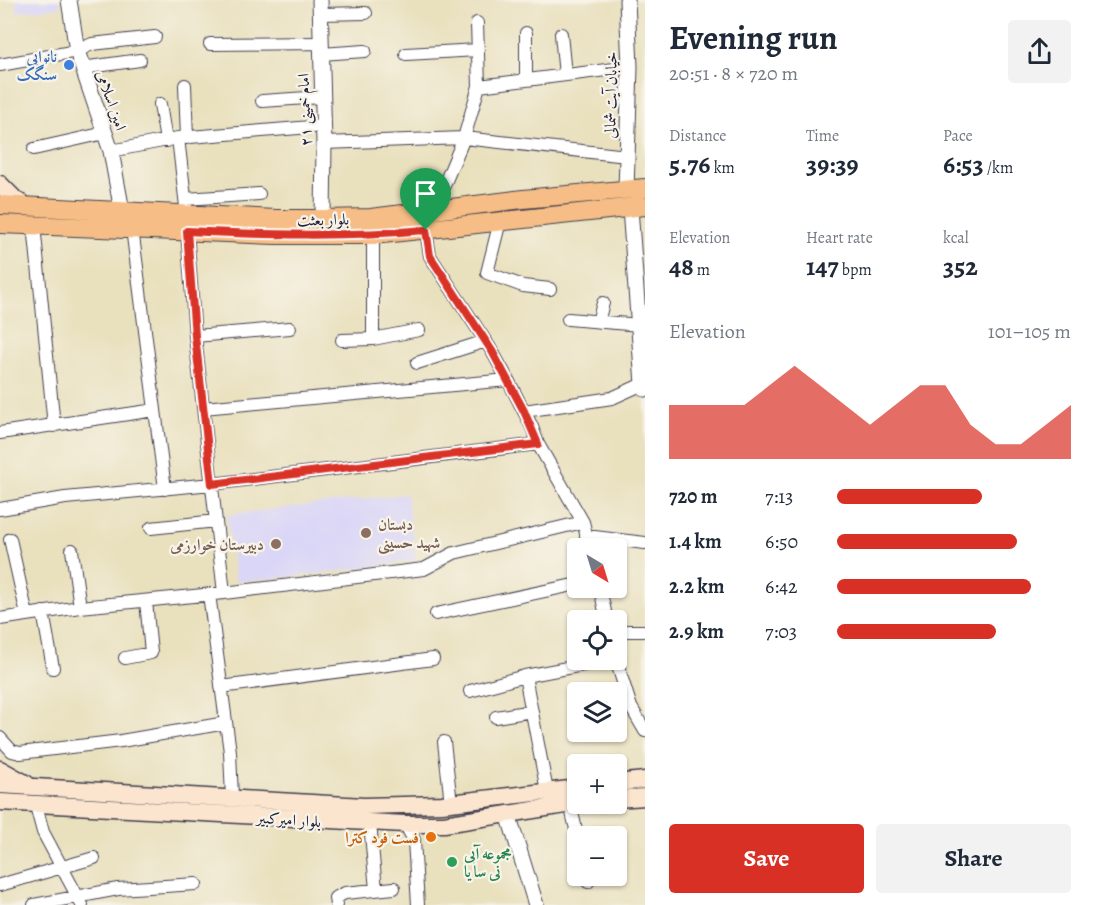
<!DOCTYPE html>
<meta charset="utf-8">
<style>
body{margin:0;font-family:Alegreya,Amiri,serif;background:#f2f2f3;color:#1f2937;height:100vh;display:flex;flex-direction:column;font-size:22px;white-space:nowrap}
*{box-sizing:border-box;margin:0}
p{font-size:20px;color:#747a83}
.icon{flex:none;width:33px;height:33px;fill:none;stroke:currentColor;stroke-width:2;stroke-linecap:round;stroke-linejoin:round}
.map{position:relative;flex:1;overflow:hidden}
.side{display:flex;flex-direction:column;background:#fff;width:450px}
.side>*{flex:none}
.needle{width:39px;rotate:142deg}
.controls{position:absolute;left:567px;top:538px;display:grid;gap:12px}
.controls a{display:grid;place-items:center;width:60px;height:60px;border-radius:6px;background:#fff;box-shadow:0 2px 4px #0004;font-size:30px}
.pin{position:absolute;display:grid;place-items:center;width:51px;height:51px;color:#fff;margin:-62px -26px;border-radius:50% 50% 50% 0;rotate:-45deg;box-shadow:0 0 6px #0007}
.pin .icon{rotate:45deg}
.round{display:grid;place-items:center;flex:none;width:63px;height:63px;border-radius:6px;background:#f2f2f3}
.headline{display:flex;align-items:center;justify-content:space-between;height:102px;padding:0 24px}
h1{font-size:33px;font-weight:700;line-height:45px}
.metrics{display:grid;grid-template-columns:repeat(3,1fr);gap:9px;height:102px;padding:6px 24px}
.metrics div{display:grid;align-content:center}
.metrics b{font-size:26px;font-weight:700}
.metrics small{font-size:16px;font-weight:400}
.metrics p{font-size:16px}
.chart{height:168px;padding:12px 24px}
.chart p{display:flex;justify-content:space-between}
.chart svg{width:100%;height:108px;margin-top:6px;fill:#d93025;opacity:.7}
.cta{display:flex;gap:12px;margin-top:auto;padding:12px 24px}
.cta a{flex:1;height:69px;border-radius:6px;background:#d93025;color:#fff;font-size:24px;font-weight:700;line-height:69px;text-align:center}
.cta a+a{background:#f2f2f3;color:#1f2937}
ul{padding:0 24px;list-style:none;font-size:20px}
li{display:grid;grid-template-columns:96px 72px 1fr;align-items:center;height:45px}
li i{height:15px;border-radius:8px;background:#d93025}
main{display:flex;flex:1;min-height:0}
.map>svg:first-child{display:block}
</style>
<main>
<div class="map">
<svg width="645" height="905" viewBox="0 0 645 905">
<rect width="100%" height="100%" fill="#f7f3e8"/>
<filter id="ink" filterUnits="userSpaceOnUse"><feTurbulence type="fractalNoise" baseFrequency=".0167" numOctaves="2"/><feDisplacementMap in="SourceGraphic" scale="12" xChannelSelector="R" yChannelSelector="G"/><feConvolveMatrix kernelMatrix="1 2 1 2 8 2 1 2 1" color-interpolation-filters="sRGB"/></filter>
<filter id="wash" filterUnits="userSpaceOnUse"><feTurbulence type="fractalNoise" baseFrequency=".008" numOctaves="4" result="noise"/><feDisplacementMap in="SourceGraphic" scale="24" xChannelSelector="R" yChannelSelector="G"/><feGaussianBlur stdDeviation="1.35" result="paint"/><feColorMatrix in="noise" values="0 0 0 0 0 0 0 0 0 0 0 0 0 0 0 0 0 1.4 0 .05"/><feComposite in="paint" operator="in"/></filter>
<g filter="url(#wash)">
<rect width="100%" height="100%" fill="#e9e0bd"/>
<path fill="#dad6f7" d="M17,0H59L60,7L16,12Z
M406,494L416,560L325,573L236,582L227,515Z"/>
</g>
<g filter="url(#ink)">
<g fill="none" stroke-linecap="round" stroke-linejoin="round">
<defs>
<path id="minor" d="M320,14L366,13
M561,34L565,75
M210,44L320,43
M321,54L365,51
M406,54L478,50
M0,65L77,51L92,44L155,37
M82,68L140,60
M526,80V33
M185,85L187,138
M479,86L630,67
M262,101L322,97
M160,104L166,141
M178,138L187,215
M324,143L464,138L627,156
M34,149L105,133
M111,151L178,138L323,126
M186,199L259,194
M430,211L439,197L464,138L479,86L477,23
M500,221L487,273L523,286L550,289
M34,225L54,426
M132,228L165,489
M426,230L430,256L492,351L508,380L532,427L538,444L583,522L590,549
M187,231L195,336L224,593
M568,319L640,325
M598,322L603,303
M195,336L290,328
M373,339V235
M342,340L373,339L419,330
M417,363L486,341
M203,408L508,380
M524,411L612,398L643,384
M0,433L155,410
M0,509L65,498L212,484L538,444
M151,528L216,521
M586,536L645,543
M10,539L27,615
M72,550L80,607
M600,588L607,621
M209,594L230,752L232,798
M43,612L53,668
M436,614L578,584
M0,619L80,607L224,593L424,569L454,553L583,522
M616,631H645
M125,658L151,653L146,601
M616,660L631,707L645,731
M525,676L547,791
M221,687L433,659
M470,691L525,676L609,660
M496,717L532,711
M0,738L12,751L20,753L121,741L226,723
M444,742L451,803
M35,802L43,832L82,905
M570,804L578,838
M370,823L376,890
M405,824L414,840L418,905
M586,876L588,882
M0,885L94,858
M34,905L118,889L196,884
M336,905L335,898L345,893L394,888"/>
<path id="tertiary" d="M69,0L77,51L111,151L122,211
M320,0L324,143L323,219
M626,190L630,67L627,0
M630,208L643,384L645,389
M508,814L536,905"/>
<path id="secondary" d="M0,184L16,200L28,207
M0,769L27,784
M616,783L645,780
M0,785L364,806L442,804L578,788
M616,799L645,797
M0,802L405,824H444L578,803"/>
<path id="primary" d="M0,205L276,219H323L371,218L523,199L645,188
M0,224L275,235H373L645,206"/>
</defs>
<use href="#minor" stroke="#403e4e" stroke-width="14"/>
<use href="#tertiary" stroke="#403e4e" stroke-width="17"/>
<use href="#secondary" stroke="#403e4e" stroke-width="19"/>
<use href="#primary" stroke="#403e4e" stroke-width="20"/>
<use href="#minor" stroke="#fff" stroke-width="12"/>
<use href="#tertiary" stroke="#fff" stroke-width="15"/>
<use href="#secondary" stroke="#fbe5cf" stroke-width="16"/>
<use href="#primary" stroke="#f6be86" stroke-width="18"/>
</g>
</g>
<g fill="none" stroke-linecap="round" stroke-linejoin="round" filter="url(#ink)">
<defs>
<path id="route" d="M426,230L430,256L492,351L524,411L538,444L212,484L195,336L187,231C267,235 346,237 426,230Z"/>
</defs>
<use href="#route" stroke="#fff" stroke-width="12"/>
<use href="#route" stroke="#d93025" stroke-width="8"/>
</g>
<circle fill="#3f7fe0" stroke="#f7f3e8" stroke-width="2" cx="69" cy="65" r="6"/>
<g fill="#8d6e63" stroke="#f7f3e8" stroke-width="2">
<circle cx="366" cy="533" r="6"/>
<circle cx="276" cy="544" r="6"/>
</g>
<circle fill="#e8710a" stroke="#f7f3e8" stroke-width="2" cx="431" cy="837" r="6"/>
<circle fill="#2e9e5b" stroke="#f7f3e8" stroke-width="2" cx="452" cy="862" r="6"/>
<g text-anchor="middle" stroke-width="4.5" stroke-linejoin="round" paint-order="stroke">
<g font-size="16" font-weight="bold" fill="#366cbe" stroke="#f7f3e8" text-anchor="end">
<text x="57" y="62">نانوایی<tspan x="57" dy="18">سنگک</tspan></text>
</g>
<g font-size="16" fill="#22223b" stroke="#f7f3e8">
<text transform="translate(610 95) rotate(-89)" y="6">خیابان آیت شمالی</text>
<text transform="translate(112 100) rotate(71)" y="6">امین اسلامی</text>
<text transform="translate(304 110) rotate(-92)" y="6">امام خمینی ۲۱</text>
<text transform="translate(323 219) rotate(-1)" y="6">بلوار بعثت</text>
<text transform="translate(289 819) rotate(4)" y="6">بلوار امیرکبیر</text>
</g>
<g font-size="16" font-weight="bold" fill="#785e54" stroke="#f7f3e8" text-anchor="start">
<text x="378" y="530">دبستان<tspan x="378" dy="18">شهید حسینی</tspan></text>
<text x="264" y="550" text-anchor="end">دبیرستان خوارزمی</text>
</g>
<g font-size="16" font-weight="bold" fill="#c56008" stroke="#f7f3e8" text-anchor="end">
<text x="419" y="843">فست فود کترا</text>
</g>
<g font-size="16" font-weight="bold" fill="#27864d" stroke="#f7f3e8" text-anchor="start">
<text x="464" y="859">مجموعه آبی<tspan x="464" dy="18">نی سا یا</tspan></text>
</g>
</g>
</svg>
<div class="controls">
<a><svg class="needle" viewBox="-14 -14 28 28"><path d="M0-13l5 13h-10z" fill="#e53935"/><path d="M0 13l5-13h-10z" fill="#747a83"/></svg></a>
<a><svg class="icon" aria-label="locate" viewBox="0 0 24 24"><circle cx="12" cy="12" r="6"/><path d="M12 2v4M12 18v4M2 12h4M18 12h4"/></svg></a>
<a><svg class="icon" aria-label="layers" viewBox="0 0 24 24"><path d="M12 4l9 5-9 5-9-5zM3 14l9 5 9-5"/></svg></a>
<a>+</a>
<a>−</a>
</div>
<div class="pin" style="left:426px;top:230px;background:#1e9e55"><svg class="icon" aria-label="arrive" viewBox="0 0 24 24"><path d="M6 21V4h12l-3 4 3 4H6"/></svg></div>
</div>
<section class="side">
<div class="headline"><div><h1>Evening run</h1><p>20:51 · 8 × 720 m</p></div><a class="round"><svg class="icon" aria-label="share" viewBox="0 0 24 24"><path d="M12 15V3M7 8l5-5 5 5M5 13v7h14v-7"/></svg></a></div>
<div class="metrics">
<div><p>Distance</p><b>5.76<small> km</small></b></div>
<div><p>Time</p><b>39:39</b></div>
<div><p>Pace</p><b>6:53<small> /km</small></b></div>
</div>
<div class="metrics">
<div><p>Elevation</p><b>48<small> m</small></b></div>
<div><p>Heart rate</p><b>147<small> bpm</small></b></div>
<div><p>kcal</p><b>352</b></div>
</div>
<div class="chart"><p><span>Elevation</span>101–105 m</p>
<svg viewBox="0 0 160 44" preserveAspectRatio="none"><path d="M0 44V22L10 22L20 22L30 22L40 14L50 6L60 14L70 22L80 30L90 22L100 14L110 14L120 30L130 38L140 38L150 30L160 22V44z"/></svg>
</div>
<ul>
<li><b>720 m</b>7:13<i style="width:62%"></i></li>
<li><b>1.4 km</b>6:50<i style="width:77%"></i></li>
<li><b>2.2 km</b>6:42<i style="width:83%"></i></li>
<li><b>2.9 km</b>7:03<i style="width:68%"></i></li>
</ul>
<div class="cta"><a>Save</a><a>Share</a></div>
</section>
</main>
